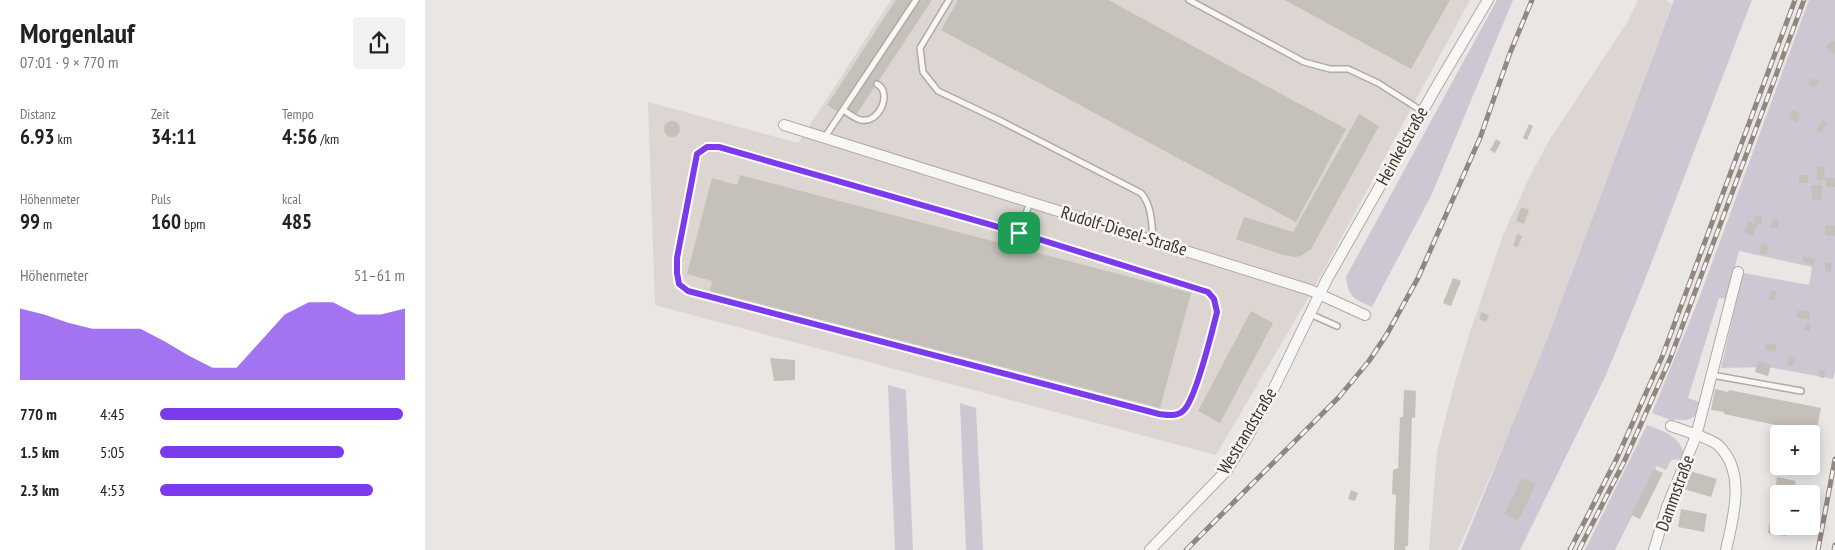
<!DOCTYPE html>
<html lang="de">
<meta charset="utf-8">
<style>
body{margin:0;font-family:"PT Sans Narrow",sans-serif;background:#f2f2f2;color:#222;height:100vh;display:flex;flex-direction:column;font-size:19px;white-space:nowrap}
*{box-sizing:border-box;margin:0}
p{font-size:16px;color:#767676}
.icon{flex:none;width:28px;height:28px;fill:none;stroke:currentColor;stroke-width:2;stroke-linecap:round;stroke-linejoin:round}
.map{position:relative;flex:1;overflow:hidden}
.sheet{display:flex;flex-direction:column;background:#fff;width:425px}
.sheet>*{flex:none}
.fabs{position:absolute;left:1345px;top:425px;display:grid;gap:10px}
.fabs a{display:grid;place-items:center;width:50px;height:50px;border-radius:5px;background:#fff;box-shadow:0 2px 12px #0003;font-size:25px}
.pin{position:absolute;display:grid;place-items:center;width:42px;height:42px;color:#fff;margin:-21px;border-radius:10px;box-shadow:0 2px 8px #0006}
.round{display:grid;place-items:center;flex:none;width:52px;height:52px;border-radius:5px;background:#f2f2f2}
.head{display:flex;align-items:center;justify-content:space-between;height:85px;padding:0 20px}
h1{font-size:28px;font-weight:700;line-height:38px}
.stats{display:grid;grid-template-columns:repeat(3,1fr);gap:8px;height:85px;padding:5px 20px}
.stats div{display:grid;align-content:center}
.stats b{font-size:21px;font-weight:700}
.stats small{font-size:14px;font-weight:400}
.stats p{font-size:14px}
.chart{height:140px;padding:10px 20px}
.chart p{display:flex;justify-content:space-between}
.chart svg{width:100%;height:90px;margin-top:5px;fill:#7c3aed;opacity:.7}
ul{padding:0 20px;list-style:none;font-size:16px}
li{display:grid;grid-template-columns:80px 60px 1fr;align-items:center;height:38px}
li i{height:12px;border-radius:6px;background:#7c3aed}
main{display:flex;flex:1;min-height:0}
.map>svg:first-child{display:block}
</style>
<main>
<section class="sheet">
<div class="head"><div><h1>Morgenlauf</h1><p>07:01 · 9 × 770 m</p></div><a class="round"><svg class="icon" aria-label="share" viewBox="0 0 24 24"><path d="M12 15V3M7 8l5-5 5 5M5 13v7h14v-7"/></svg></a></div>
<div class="stats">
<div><p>Distanz</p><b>6.93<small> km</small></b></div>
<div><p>Zeit</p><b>34:11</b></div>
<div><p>Tempo</p><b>4:56<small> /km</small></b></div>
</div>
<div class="stats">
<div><p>Höhenmeter</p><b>99<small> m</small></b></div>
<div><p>Puls</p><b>160<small> bpm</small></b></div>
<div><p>kcal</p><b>485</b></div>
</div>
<div class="chart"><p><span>Höhenmeter</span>51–61 m</p>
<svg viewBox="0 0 160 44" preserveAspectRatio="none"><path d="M0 44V9L10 12L20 16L30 19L40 19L50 19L60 25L70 32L80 38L90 38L100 25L110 12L120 6L130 6L140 12L150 12L160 9V44z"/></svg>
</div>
<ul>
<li><b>770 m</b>4:45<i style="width:99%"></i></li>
<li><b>1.5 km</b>5:05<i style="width:75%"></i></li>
<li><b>2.3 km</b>4:53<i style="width:87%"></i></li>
</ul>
</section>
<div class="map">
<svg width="1410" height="550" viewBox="0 0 1410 550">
<rect width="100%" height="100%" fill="#eae6e4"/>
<path fill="#dcd5d2" d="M466,0H1045L889,288L791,455L230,305L223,102L373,143Z
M1213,0H1241L1247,4L1119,347L1084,433L1033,550H1004L1012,452L1028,389L1044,335L1078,235L1106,174L1125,139L1203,21Z"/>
<path fill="#cdc6d3" d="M1072,0H1088L1006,196L947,307C930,299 923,298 921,277Z
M1249,0H1327L1219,282L1181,375L1095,550H1036L1119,347Z
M1384,0H1410V371L1408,379L1343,367L1296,368L1318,273L1384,285L1387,267L1314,251L1301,299L1294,298L1263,398L1274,402L1273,413C1266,421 1259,421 1250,419L1249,421L1227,413L1273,301Z
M463,385L481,390L488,550H470Z
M535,403L551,408L558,550H541Z
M1222,425C1238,431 1253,435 1259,453L1256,459L1246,460L1241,470L1232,466L1190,550H1160Z"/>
<path fill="#c6c0bb" d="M471,0H507L427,121L402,105Z
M533,0H683L921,129L871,222L516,30Z
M860,0H1025L986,69Z
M1408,40L1410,42V55L1401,47Z
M1387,78L1394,81L1390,88L1383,85Z
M1367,110L1375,113L1372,122L1364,119Z
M934,114L954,126L886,249L876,256L869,257L858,255L811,239L819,217L868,232Z
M1397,120L1402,123L1396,133L1391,130Z
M239 129a8 8 0 1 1 16 0a8 8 0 1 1-16 0Z
M1104,124L1108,126L1102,140L1098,138Z
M1071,139L1076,142L1070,153L1065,150Z
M1399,166L1400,180L1392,181V167Z
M315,175L766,293L735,408L285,291L287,281L262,274L287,178L312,185Z
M1374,175H1383V183H1374Z
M1401,178H1410V187H1401Z
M1386,185H1397V199L1387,200Z
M1096,207L1104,210L1099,224L1091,221Z
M1330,215L1337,216L1336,225L1332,224L1328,236L1319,233L1323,221L1329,224Z
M1347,219H1354L1353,228H1346Z
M1400,225L1410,226V236L1400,235Z
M1092,234L1097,236L1093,247L1088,246Z
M1337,243L1344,245L1341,255L1334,253Z
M1378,256L1390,259L1389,265L1377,262Z
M1400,262L1407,263L1406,272L1400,271Z
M1028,278L1036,281L1026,306L1018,303Z
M1346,290L1352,291L1350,300L1344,299Z
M1373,310L1385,312L1384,320L1371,317Z
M826,311L848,323L795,423L773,411Z
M1056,312L1064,315L1061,322L1054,319Z
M1381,323L1386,325L1385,331L1379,330Z
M1341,343L1352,345L1350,352L1340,350Z
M1364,357L1370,358L1368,366L1362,365Z
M345,358L370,360V380L349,381Z
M1333,361L1346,365L1343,376L1330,372Z
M1395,369L1400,370L1399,378L1394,377Z
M1290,389L1303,392L1304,390L1396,408L1391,433L1364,434L1365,428L1299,414V412L1286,410Z
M979,390L991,391L990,418L987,417L983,546H981L980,550H969L971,495L967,494L968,470L973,468L975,417H978Z
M1229,469L1238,473L1215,519L1206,515Z
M1265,471L1292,479L1286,497L1259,489Z
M1352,477L1371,481L1368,494H1354V526H1363L1361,536L1343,533Z
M1097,478L1111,484L1093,521L1079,514Z
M926,490L933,493L930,501L923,499Z
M1256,509L1282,514L1279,532L1253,527Z"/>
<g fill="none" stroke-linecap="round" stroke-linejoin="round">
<defs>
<path id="service" d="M524,0L495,48L498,72L513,91L574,120L716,193C727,205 727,225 728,241
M764,0L879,62L905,69H923L953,83L997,111
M418,110C424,113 430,119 436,120C454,124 468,93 452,84
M400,137L491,0
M594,233L783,292L789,299L792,312C787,332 771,398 759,410C753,417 742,415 734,414L263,291L254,284L252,273V258L272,154L282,147H294L594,233L605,202
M885,314L912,326
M1287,375L1376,391"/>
<path id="minor" d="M359,125L885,290L940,315
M1246,426C1257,430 1285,438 1293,445C1322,472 1308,518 1301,550
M725,550L802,470L823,436L850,386L901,281L1013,84L1063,0
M1229,550L1242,507L1271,436L1313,272"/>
</defs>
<use href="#service" stroke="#b0aaa6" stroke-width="8"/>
<use href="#minor" stroke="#b0aaa6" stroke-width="12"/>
<use href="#service" stroke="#f9f7f6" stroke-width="5"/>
<use href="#minor" stroke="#f9f7f6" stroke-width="10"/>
<defs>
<path id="rail" d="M761,550L914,397L944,361L962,334L993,278L1055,138L1085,53L1107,0
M1145,550L1192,458L1237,357L1370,0
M1154,550L1199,462L1245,359L1379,0
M1393,550L1410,459
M1409,550L1410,545"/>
</defs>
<use href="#rail" stroke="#92877f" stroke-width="5"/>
<use href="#rail" stroke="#f7f5f3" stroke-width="3" stroke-dasharray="9" stroke-linecap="butt"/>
</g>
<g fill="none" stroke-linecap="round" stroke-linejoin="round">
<defs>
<path id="route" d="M282,147H294L594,233L783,292L789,299L792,312C787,332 771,398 759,410C753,417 742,415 734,414L263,291L254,284L252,273V258L272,154Z"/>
</defs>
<use href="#route" stroke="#fff" stroke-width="10"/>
<use href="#route" stroke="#7c3aed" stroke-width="6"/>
</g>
<g text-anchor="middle" stroke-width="5" stroke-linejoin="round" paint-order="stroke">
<g font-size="18" fill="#40352d" stroke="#f7f5f3">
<text transform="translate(977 146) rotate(-61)" y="6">Heinkelstraße</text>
<text transform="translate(699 231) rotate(17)" y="6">Rudolf-Diesel-Straße</text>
<text transform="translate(822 431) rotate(-59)" y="6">Westrandstraße</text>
<text transform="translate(1250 493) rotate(-70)" y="6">Dammstraße</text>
</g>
</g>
</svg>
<div class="fabs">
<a>+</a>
<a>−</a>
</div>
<div class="pin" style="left:594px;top:233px;background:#1e9e55"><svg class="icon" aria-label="arrive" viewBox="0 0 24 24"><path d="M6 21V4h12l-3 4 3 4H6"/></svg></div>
</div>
</main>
